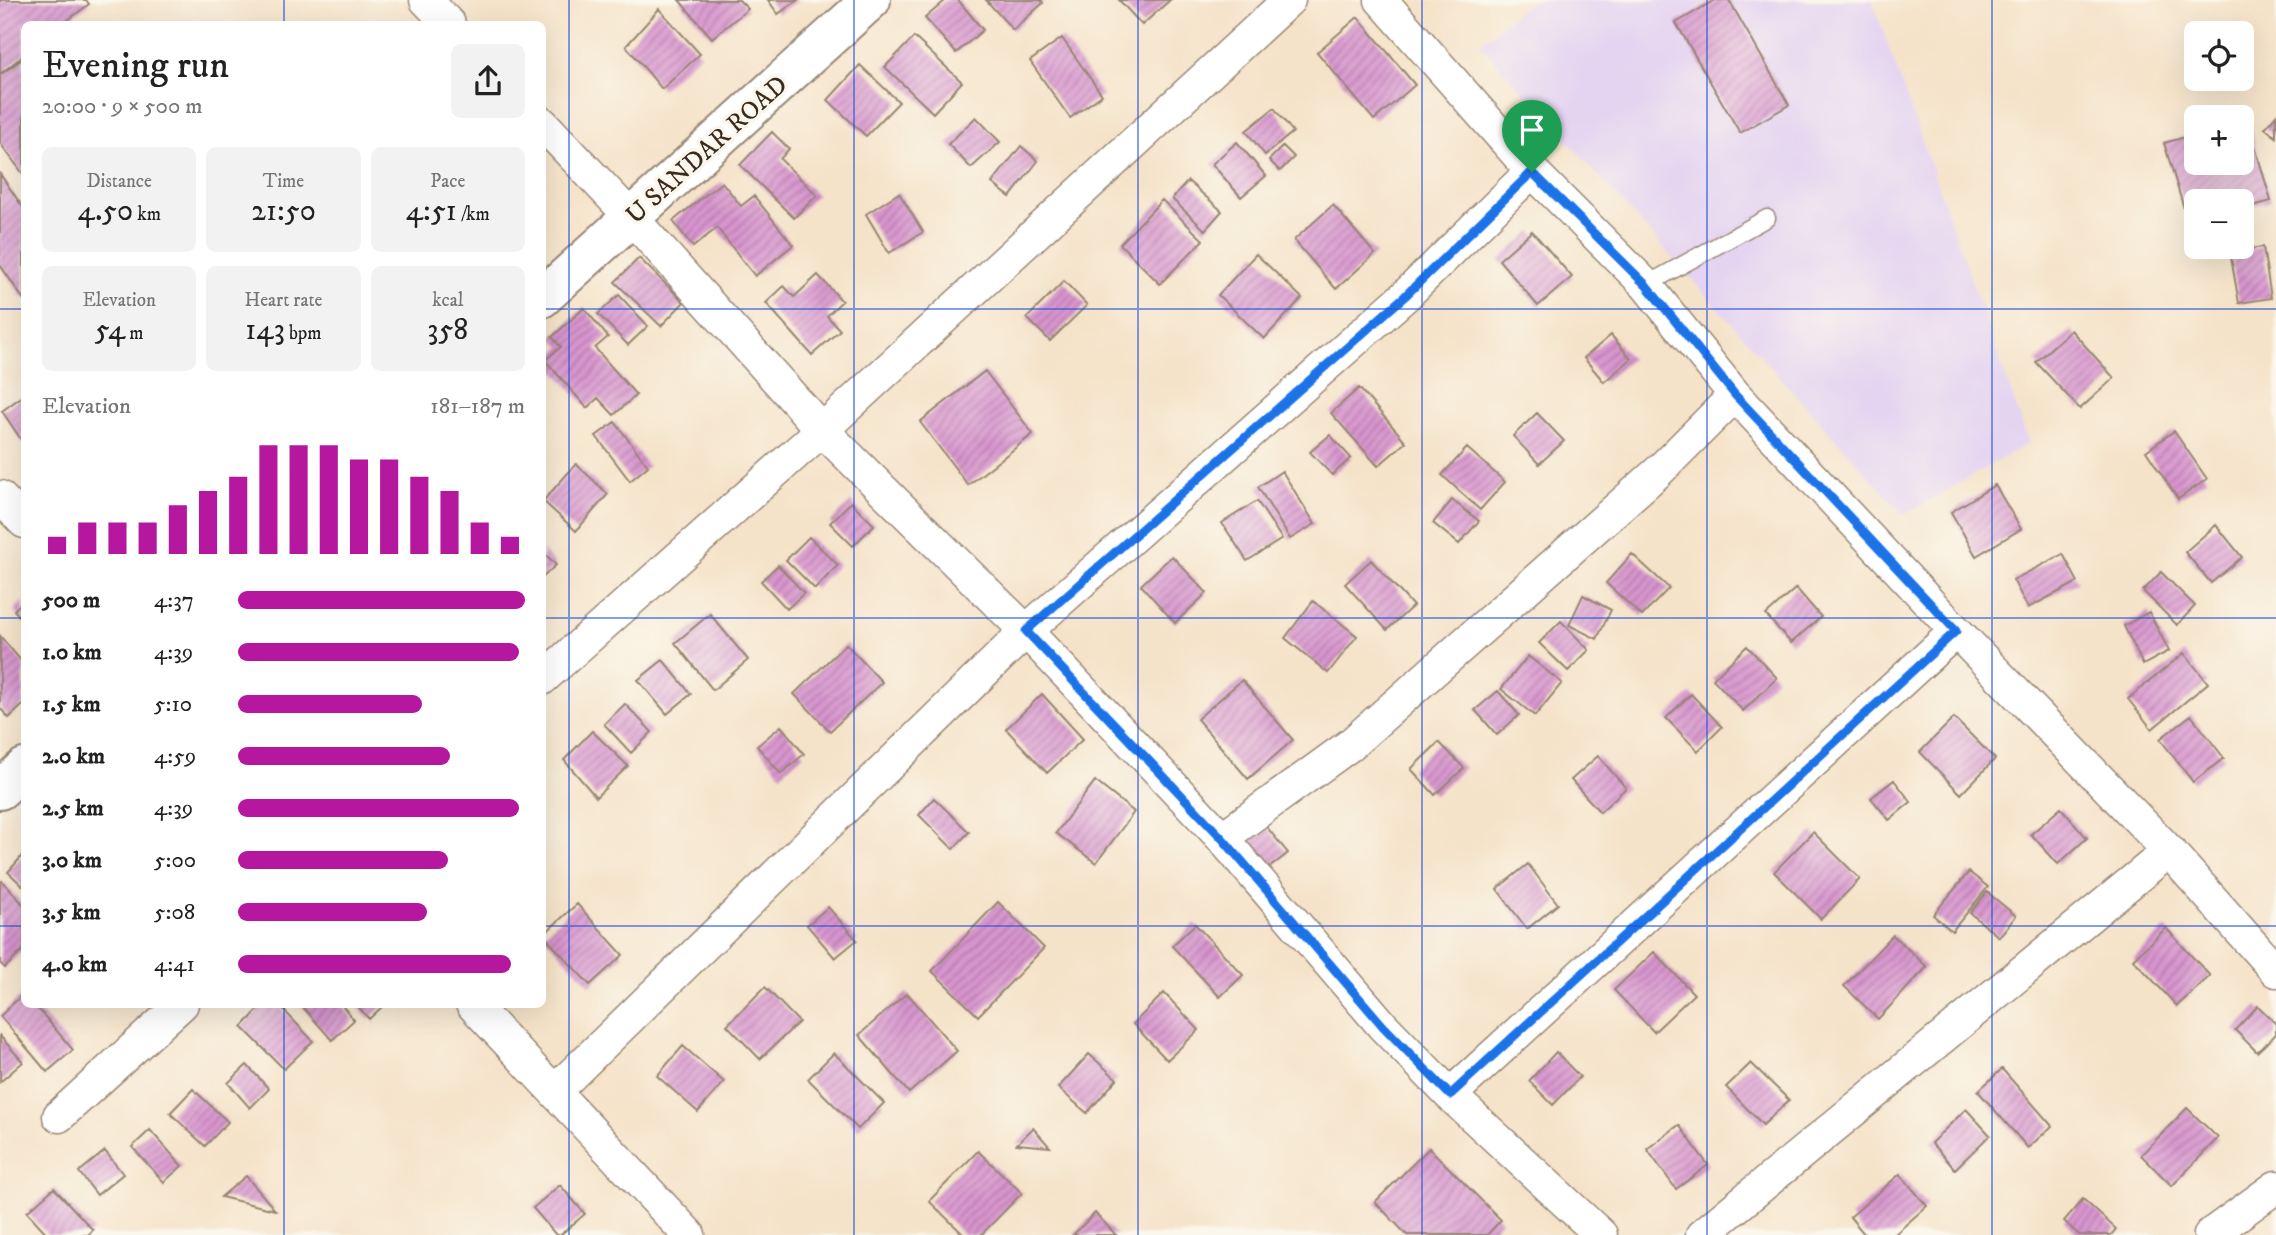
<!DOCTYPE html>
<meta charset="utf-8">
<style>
body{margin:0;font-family:"IM FELL DW Pica",serif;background:#f2f2f2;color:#222;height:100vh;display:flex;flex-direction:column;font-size:26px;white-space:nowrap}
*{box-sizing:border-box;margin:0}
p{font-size:23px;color:#767676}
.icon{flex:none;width:38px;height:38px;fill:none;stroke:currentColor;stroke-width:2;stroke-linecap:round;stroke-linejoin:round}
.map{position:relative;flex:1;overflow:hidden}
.side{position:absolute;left:21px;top:21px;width:525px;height:987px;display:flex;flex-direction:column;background:#fff;border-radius:10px;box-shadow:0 7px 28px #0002}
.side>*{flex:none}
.controls{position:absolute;left:2184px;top:21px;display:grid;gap:14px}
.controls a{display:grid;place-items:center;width:70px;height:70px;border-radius:10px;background:#fff;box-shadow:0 7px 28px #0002;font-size:35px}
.pin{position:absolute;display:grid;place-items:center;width:60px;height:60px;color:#fff;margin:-72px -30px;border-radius:50% 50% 50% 0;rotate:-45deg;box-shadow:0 0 7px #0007}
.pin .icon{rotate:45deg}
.round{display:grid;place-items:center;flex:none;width:74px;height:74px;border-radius:10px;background:#f2f2f2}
.headline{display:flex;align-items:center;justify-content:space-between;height:119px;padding:0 21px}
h1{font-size:38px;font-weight:600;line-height:52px}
.figures{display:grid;grid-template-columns:repeat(3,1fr);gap:10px;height:119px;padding:7px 21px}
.figures div{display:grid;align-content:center;border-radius:10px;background:#f2f2f2;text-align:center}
.figures b{font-size:30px;font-weight:600}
.figures small{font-size:19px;font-weight:400}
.figures p{font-size:19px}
.chart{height:196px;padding:14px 21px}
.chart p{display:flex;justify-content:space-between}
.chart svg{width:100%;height:126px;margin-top:7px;stroke:#b5179e;stroke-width:6}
ul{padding:0 21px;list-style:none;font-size:23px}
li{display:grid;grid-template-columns:112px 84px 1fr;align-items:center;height:52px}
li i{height:18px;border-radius:9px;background:#b5179e}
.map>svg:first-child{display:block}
</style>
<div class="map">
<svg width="2276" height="1235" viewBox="0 0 2276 1235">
<defs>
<pattern id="building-hatch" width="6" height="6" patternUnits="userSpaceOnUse" patternTransform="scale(1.75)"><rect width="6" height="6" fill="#d895cf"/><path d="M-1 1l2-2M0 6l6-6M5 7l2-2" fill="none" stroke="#b07aa7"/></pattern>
</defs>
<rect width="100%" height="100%" fill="#fbf7ec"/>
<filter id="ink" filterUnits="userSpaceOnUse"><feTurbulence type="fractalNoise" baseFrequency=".0143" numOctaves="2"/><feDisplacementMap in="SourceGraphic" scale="14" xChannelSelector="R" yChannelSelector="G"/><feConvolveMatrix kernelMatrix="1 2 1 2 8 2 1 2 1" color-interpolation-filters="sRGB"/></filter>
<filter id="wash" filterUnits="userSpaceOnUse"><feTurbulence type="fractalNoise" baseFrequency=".00686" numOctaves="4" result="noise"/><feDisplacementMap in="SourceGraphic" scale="28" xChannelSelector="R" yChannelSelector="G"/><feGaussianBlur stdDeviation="1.57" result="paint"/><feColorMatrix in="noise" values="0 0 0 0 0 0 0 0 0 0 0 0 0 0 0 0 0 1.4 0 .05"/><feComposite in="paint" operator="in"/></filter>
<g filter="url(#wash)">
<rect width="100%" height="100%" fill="#f5e3c9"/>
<path fill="#e4d3f1" d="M1532,0H1872L2029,443L1904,515L1480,44Z"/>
<g id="blocks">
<path fill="url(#building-hatch)" d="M0,0H86L89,4L63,24H24V55L0,74Z
M679,0H739L748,9L712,38Z
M768,0H798L778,14Z
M946,0H958L983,30L956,53L925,18Z
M986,0H1041L1043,3L1013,30Z
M1119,0H1170L1142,25Z
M1715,0H1729L1789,105L1740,133L1676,23Z
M659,9L700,54L662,89L626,46Z
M1358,17L1415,85L1374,120L1317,52Z
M914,37L962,82L933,113L885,67Z
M1062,38L1102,95L1070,118L1030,61Z
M24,58V175L0,143V75Z
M860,65L899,102L866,136L828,100Z
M1274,108L1293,132L1265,155L1246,131Z
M2276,115V137L2265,128Z
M976,117L1000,142L971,168L948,144Z
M2247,119L2271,201L2242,209V201H2196V223L2189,225L2164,143L2196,134V163H2242V120Z
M772,132L789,149L780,159L817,195L794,218L740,165Z
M1237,142L1266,176L1241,197L1212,164Z
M1021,146L1038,161L1010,197L992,183Z
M1283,146L1294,157L1280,171L1269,160Z
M0,174L24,209V300L0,265Z
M1188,181L1222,211L1205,230L1172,199Z
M722,182L741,206L754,196L793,245L755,276L717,228L693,247L673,221Z
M899,193L923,232L889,253L866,214Z
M1162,200L1203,240L1160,284L1120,244Z
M1333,205L1375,254L1336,289L1294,240Z
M1532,231L1572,277L1538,306L1499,260Z
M2263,247L2271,298L2239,303L2230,252Z
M1256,254L1302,298L1264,339L1218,295Z
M639,258L684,302L661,326L615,282Z
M818,275L842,301L827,316L840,330L812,355L766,303L784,286L794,297Z
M1064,281L1087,305L1050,341L1027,318Z
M619,295L648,326L628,345L598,314Z
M584,308L608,337L595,348L636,395L614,415L598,398L587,408L545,360L561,347L552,337Z
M2071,330L2114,378L2080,409L2036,362Z
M1611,335L1631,359L1604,382L1584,358Z
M985,371L1033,434L968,485L920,422Z
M1359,388L1406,442L1378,466L1331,413Z
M24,395V444L2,411Z
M1537,413L1564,441L1539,464L1513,436Z
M615,422L648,466L630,481L596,436Z
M2174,431L2207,479L2178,499L2146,451Z
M1330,435L1351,458L1332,475L1310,452Z
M1467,448L1505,482L1480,510L1442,475Z
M576,464L608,494L576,531L543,501Z
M1282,471L1315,524L1290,539L1258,487Z
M1995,485L2021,529L1976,556L1951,512Z
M1452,500L1479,521L1459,544L1433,523Z
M1257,501L1282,539L1247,561L1222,523Z
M851,502L874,525L853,546L830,523Z
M2216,525L2242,557L2211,583L2185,552Z
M809,537L838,565L815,589L786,560Z
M542,551L556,565L542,578Z
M1632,554L1669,588L1642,616L1606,583Z
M2063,554L2078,582L2028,608L2013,580Z
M1172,556L1207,593L1175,623L1141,585Z
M1371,560L1413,606L1387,630L1345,584Z
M778,565L804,593L787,609L761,581Z
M2161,572L2195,606L2177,625L2143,591Z
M1796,588L1821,617L1791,643L1766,615Z
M1583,595L1611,610L1597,639L1569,625Z
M24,600V622L14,610Z
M1313,601L1357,636L1328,673L1285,638Z
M2149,612L2169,651L2143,665L2124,626Z
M710,614L748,660L713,690L675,643Z
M1561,621L1589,650L1568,671L1539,643Z
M0,636L24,664V704L9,718L0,708Z
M846,644L882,682L830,731L794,694Z
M1747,646L1777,678L1743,711L1713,679Z
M2184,653L2208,683L2152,729L2128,699Z
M1528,656L1562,683L1535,716L1501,689Z
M663,660L691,694L667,714L638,680Z
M1242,680L1293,740L1248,779L1197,719Z
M1498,691L1519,715L1497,735L1475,710Z
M1042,694L1083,739L1047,773L1006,729Z
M1691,694L1722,727L1698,751L1666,718Z
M625,704L652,732L631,753L604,724Z
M2191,715L2224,758L2193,782L2160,739Z
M1954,718L1995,759L1961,794L1920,752Z
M781,726L804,754L781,774L757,746Z
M592,731L628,766L596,797L564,760Z
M1439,742L1464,768L1435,795L1411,769Z
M1598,756L1626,788L1600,812L1571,780Z
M1894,780L1911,802L1889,820L1871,798Z
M1095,781L1134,812L1096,863L1056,833Z
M934,798L969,832L953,849L919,815Z
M2061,808L2087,838L2058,864L2031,834Z
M1261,820L1288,853L1264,872L1237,839Z
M1813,832L1860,879L1821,919L1774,872Z
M24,854V887L8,872Z
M1528,864L1558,904L1527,929L1497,889Z
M1969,872L1988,887L1952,931L1933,915Z
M2,881L24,905V949L5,968L0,963V884Z
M1987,892L2016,916L1999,937L1970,913Z
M998,902L1044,948L978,1016L932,971Z
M577,904L623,955L590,985L543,935Z
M828,907L857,940L835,958L807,925Z
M1195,924L1243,975L1220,997L1172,946Z
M2166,928L2210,976L2177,1006L2133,959Z
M1893,935L1927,967L1878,1019L1844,986Z
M1654,952L1694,994L1654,1032L1614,990Z
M765,987L799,1022L760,1059L727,1025Z
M24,993V1004H34L73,1050L47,1072L0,1016Z
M907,993L957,1051L909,1093L859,1035Z
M1164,993L1199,1030L1167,1060L1133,1024Z
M264,1004H278L313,1041L284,1069L242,1027Z
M300,1004H341L354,1020L332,1040Z
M356,1004H385L369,1019Z
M2258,1006L2276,1024V1034L2257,1052L2235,1030Z
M0,1036L23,1062L0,1082Z
M683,1046L724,1082L698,1112L657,1076Z
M1556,1052L1580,1077L1553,1105L1529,1081Z
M834,1053L884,1103L858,1129L808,1079Z
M1089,1054L1117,1079L1087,1113L1058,1088Z
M1751,1063L1789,1100L1763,1125L1726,1087Z
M247,1065L269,1089L250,1108L228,1083Z
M2002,1069L2052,1126L2028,1148L1978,1091Z
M193,1089L228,1122L205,1146L170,1113Z
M2187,1108L2218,1138L2172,1186L2141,1155Z
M1966,1109L1990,1135L1955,1169L1931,1143Z
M1679,1125L1708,1165L1676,1189L1647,1149Z
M1033,1128L1050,1147L1017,1144Z
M150,1130L182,1166L164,1182L132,1147Z
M1429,1148L1501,1220L1487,1235H1407L1375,1202Z
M105,1151L123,1174L97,1195L79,1172Z
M978,1151L1022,1193L981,1235H964L929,1201Z
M1900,1174L1927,1206L1894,1235H1865L1850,1217Z
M246,1176L275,1210L221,1197Z
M560,1185L585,1214L560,1235H556L533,1208Z
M54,1188L93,1230L88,1235H48L27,1212Z
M2083,1199L2116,1229L2111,1235H2079L2064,1221Z
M1095,1213L1116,1235H1073Z"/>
</g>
</g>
<g filter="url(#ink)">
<use href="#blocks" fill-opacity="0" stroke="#988674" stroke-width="2"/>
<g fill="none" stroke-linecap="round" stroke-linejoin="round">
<defs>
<path id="lane" d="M1646,285L1767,218"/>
<path id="street" d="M426,0L449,24
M1381,0L1532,171L1646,285L1735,395L1956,631L2169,851L2276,971
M542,123L631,217L822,430L1026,631L1222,838L1383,1026L1450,1095L1601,1235
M0,497L24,522
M542,679L822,430L1289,0
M1222,838L1350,745L1658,472L1735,395
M472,1004L689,1235
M555,1091L1026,631L1405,296L1532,171
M1450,1095L1956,631
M59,1116L182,1004
M1702,1235L2169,851
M2210,1235L2276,1187"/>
<path id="primary" d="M542,298L871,0
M0,790L24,768"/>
</defs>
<use href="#lane" stroke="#988674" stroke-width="19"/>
<use href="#street" stroke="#988674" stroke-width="35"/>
<use href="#primary" stroke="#988674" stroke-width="42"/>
<use href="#lane" stroke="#fff" stroke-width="16"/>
<use href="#street" stroke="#fff" stroke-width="32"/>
<use href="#primary" stroke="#fff" stroke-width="38"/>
</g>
</g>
<g fill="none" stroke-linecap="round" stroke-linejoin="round" filter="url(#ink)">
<defs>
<path id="route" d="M1532,172L1646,285L1735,395L1956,631L1450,1095L1383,1026L1222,838L1026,631L1405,296Z"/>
</defs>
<use href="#route" stroke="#fff" stroke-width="14"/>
<use href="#route" stroke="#1a73e8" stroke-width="9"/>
</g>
<path fill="none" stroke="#1d4ed8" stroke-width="2" stroke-opacity="0.55" d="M284,0V24M569,0V1235M854,0V1235M1138,0V1235M1422,0V1235M1707,0V1235M1992,0V1235M0,309H24M542,309H2276M0,618H24M542,618H2276M0,926H24M542,926H2276M284,1004V1235"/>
<g text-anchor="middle" stroke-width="7" stroke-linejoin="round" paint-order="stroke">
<g font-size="26" fill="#3b2a1e" stroke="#fbf7ec">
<text transform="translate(706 149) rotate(-42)" y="9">U SANDAR ROAD</text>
</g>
</g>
</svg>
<div class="controls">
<a><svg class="icon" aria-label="locate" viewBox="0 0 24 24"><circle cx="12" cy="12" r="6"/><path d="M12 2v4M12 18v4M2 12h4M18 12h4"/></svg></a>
<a>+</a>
<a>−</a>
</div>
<div class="pin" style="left:1532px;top:172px;background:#1e9e55"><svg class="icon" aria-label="arrive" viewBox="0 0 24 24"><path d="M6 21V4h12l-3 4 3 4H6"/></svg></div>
<section class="side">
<div class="headline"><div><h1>Evening run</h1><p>20:00 · 9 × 500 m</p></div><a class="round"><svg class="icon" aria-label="share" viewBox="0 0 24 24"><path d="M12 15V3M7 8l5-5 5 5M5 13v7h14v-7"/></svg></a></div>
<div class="figures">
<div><p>Distance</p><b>4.50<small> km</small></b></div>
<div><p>Time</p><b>21:50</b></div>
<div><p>Pace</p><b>4:51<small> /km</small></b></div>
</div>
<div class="figures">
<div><p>Elevation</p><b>54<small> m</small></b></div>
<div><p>Heart rate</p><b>143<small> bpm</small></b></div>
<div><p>kcal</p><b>358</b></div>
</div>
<div class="chart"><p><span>Elevation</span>181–187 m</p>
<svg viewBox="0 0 160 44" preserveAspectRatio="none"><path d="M5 44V38M15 44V33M25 44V33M35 44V33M45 44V27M55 44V22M65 44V17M75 44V6M85 44V6M95 44V6M105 44V11M115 44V11M125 44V17M135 44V22M145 44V33M155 44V38"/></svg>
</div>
<ul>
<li><b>500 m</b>4:37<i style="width:100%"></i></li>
<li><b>1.0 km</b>4:39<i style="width:98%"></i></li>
<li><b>1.5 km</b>5:10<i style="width:64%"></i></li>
<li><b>2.0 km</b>4:59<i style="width:74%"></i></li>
<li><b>2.5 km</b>4:39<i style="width:98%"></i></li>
<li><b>3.0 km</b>5:00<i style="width:73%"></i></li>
<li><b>3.5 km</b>5:08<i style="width:66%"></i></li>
<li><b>4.0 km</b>4:41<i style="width:95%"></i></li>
</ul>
</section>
</div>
